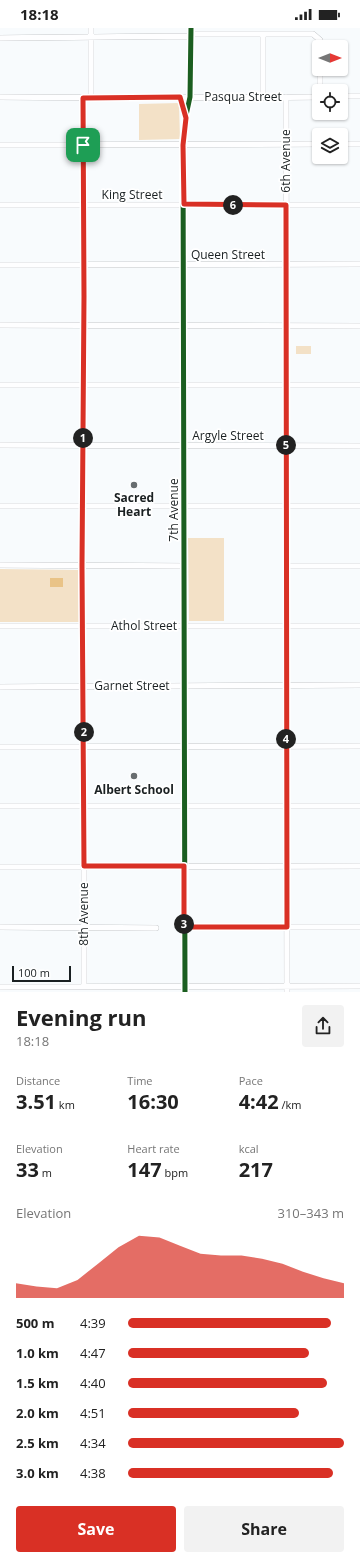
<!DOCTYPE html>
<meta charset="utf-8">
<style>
body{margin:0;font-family:"Open Sans",sans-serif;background:#f2f2f2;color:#222;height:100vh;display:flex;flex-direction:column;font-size:15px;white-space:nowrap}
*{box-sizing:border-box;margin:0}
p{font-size:13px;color:#767676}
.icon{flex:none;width:22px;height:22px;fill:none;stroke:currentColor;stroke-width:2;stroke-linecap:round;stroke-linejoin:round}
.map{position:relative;height:964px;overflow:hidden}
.side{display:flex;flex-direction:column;background:#fff;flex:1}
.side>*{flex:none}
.needle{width:26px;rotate:90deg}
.controls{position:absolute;left:312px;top:12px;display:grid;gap:8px}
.controls a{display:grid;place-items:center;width:36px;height:36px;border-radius:4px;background:#fff;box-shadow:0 1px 3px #0004;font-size:20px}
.scale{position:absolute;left:12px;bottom:10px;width:59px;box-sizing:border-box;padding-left:4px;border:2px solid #1a2022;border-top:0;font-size:11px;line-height:14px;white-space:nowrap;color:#1a2022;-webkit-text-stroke:3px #fff;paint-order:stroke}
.pin{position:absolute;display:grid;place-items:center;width:34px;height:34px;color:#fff;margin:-17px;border-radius:8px;box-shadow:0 2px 6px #0006}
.km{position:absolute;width:20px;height:20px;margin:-10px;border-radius:50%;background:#222;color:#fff;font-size:11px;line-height:20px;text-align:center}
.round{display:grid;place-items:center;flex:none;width:42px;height:42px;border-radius:4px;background:#f2f2f2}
.headline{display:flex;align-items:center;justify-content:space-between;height:68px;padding:0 16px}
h1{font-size:22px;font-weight:700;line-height:30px}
.stats{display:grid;grid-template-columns:repeat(3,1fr);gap:6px;height:68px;padding:4px 16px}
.stats div{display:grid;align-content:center}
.stats b{font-size:20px;font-weight:700}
.stats small{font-size:11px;font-weight:400}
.stats p{font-size:11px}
.chart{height:112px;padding:8px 16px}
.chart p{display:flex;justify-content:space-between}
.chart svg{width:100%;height:72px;margin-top:4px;fill:#d93025;opacity:.7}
.button{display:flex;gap:8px;margin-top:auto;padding:8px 16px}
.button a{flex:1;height:46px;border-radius:4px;background:#d93025;color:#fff;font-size:16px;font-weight:700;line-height:46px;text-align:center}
.button a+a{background:#f2f2f2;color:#222}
ul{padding:0 16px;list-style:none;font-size:13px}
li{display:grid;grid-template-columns:64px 48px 1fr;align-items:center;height:30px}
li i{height:10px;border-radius:5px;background:#d93025}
.status{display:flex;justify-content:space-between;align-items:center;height:28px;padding:0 20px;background:#fff;direction:ltr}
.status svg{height:11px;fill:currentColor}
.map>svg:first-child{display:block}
</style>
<div class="status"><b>18:18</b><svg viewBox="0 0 49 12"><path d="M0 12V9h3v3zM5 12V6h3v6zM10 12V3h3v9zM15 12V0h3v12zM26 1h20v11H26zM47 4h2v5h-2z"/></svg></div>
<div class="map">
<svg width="360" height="964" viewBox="0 0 360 964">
<rect width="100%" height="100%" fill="#f8fbfd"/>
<path fill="#f3e1c7" d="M179,75L180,111L139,112V76Z
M296,318H311V326H296Z
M188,510H224V593H189Z
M0,541L78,542L79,594H0Z"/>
<path fill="#e9c387" d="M50,550H63V559H50Z"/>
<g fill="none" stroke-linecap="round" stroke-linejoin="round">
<defs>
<path id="minor" d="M91,0V70
M191,6H313L320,12V19
M0,10L191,8
M320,41V63
M341,68H360
M0,69L147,70L319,69
M180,69L185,88
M263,69V6
M286,69L287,964
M83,70L84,268L82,538L84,719V958
M341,116H360
M0,117L319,116
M0,177H360
M0,237L360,236
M0,297L360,298
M0,357H360
M0,417L360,418
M0,478H360
M0,537L184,538
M286,538H360
M0,598H360
M0,659L360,657
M0,719L360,718
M0,778H360
M0,839L360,838
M0,899L156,900
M184,899H360
M0,959L360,958
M185,964L183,117L185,92L190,69L191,0"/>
</defs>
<use href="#minor" stroke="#aeb1b4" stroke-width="6"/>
<use href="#minor" stroke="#fefeff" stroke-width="5.5"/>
<defs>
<path id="cycleway" d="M185,964L183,117L185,92L190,69L191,0"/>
</defs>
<use href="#cycleway" stroke="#fff" stroke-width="8"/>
<use href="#cycleway" stroke="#1b5e20" stroke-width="5"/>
</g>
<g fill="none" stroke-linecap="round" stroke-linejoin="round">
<defs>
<path id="route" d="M180,69L186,90L183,117L184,176L286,177L287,899H184V838H84L82,538L84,268L83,70Z"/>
</defs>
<use href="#route" stroke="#fff" stroke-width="8"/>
<use href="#route" stroke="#d93025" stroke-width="5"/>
</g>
<g fill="#686d6f" stroke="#fff" stroke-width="1.5">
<circle cx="134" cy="457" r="4"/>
<circle cx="134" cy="748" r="4"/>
</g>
<g text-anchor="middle" stroke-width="3.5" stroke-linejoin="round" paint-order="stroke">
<g font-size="12" fill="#1a2022" stroke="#fff">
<text x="243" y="73">Pasqua Street</text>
<text transform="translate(286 133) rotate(-90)" y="4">6th Avenue</text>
<text x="132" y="171">King Street</text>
<text x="228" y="231">Queen Street</text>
<text x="228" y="412">Argyle Street</text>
<text transform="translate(174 482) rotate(-90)" y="4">7th Avenue</text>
<text x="144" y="602">Athol Street</text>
<text x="132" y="662">Garnet Street</text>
<text transform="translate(84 886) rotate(-90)" y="4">8th Avenue</text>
</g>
<g font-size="12" font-weight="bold" fill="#1a2022" stroke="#fff">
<text x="134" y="474">Sacred<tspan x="134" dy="14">Heart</tspan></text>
<text x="134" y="766">Albert School</text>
</g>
</g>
</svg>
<div class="controls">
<a><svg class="needle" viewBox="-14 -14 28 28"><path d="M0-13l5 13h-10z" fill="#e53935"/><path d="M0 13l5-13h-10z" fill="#767676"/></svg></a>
<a><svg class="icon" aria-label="locate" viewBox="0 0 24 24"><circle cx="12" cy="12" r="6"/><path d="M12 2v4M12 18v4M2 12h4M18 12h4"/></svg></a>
<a><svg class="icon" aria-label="layers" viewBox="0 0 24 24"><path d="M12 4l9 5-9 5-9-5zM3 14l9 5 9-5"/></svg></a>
</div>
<div class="scale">100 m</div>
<div class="pin" style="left:83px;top:117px;background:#1e9e55"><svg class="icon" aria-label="arrive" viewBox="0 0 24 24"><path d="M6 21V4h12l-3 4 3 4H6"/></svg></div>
<b class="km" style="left:83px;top:410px">1</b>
<b class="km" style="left:84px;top:704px">2</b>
<b class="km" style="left:184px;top:896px">3</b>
<b class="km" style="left:286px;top:711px">4</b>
<b class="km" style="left:286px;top:417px">5</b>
<b class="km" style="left:233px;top:177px">6</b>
</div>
<section class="side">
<div class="headline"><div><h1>Evening run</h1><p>18:18</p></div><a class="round"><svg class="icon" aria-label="share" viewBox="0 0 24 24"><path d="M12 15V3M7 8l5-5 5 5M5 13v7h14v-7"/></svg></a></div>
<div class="stats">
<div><p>Distance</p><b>3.51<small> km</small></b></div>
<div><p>Time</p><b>16:30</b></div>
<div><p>Pace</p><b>4:42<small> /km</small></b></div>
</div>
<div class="stats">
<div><p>Elevation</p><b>33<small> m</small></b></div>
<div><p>Heart rate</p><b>147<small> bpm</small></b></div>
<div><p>kcal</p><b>217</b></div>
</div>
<div class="chart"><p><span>Elevation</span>310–343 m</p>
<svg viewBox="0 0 160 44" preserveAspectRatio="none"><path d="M0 44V35L10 37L20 38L30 33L40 23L50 13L60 6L70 7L80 12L90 17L100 18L110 18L120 20L130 23L140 28L150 32L160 35V44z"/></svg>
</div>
<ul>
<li><b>500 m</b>4:39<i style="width:94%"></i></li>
<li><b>1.0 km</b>4:47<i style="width:84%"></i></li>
<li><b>1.5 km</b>4:40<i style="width:92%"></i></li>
<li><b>2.0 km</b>4:51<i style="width:79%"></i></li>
<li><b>2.5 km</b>4:34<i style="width:100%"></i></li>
<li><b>3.0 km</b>4:38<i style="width:95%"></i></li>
</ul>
<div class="button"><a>Save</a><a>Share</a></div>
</section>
